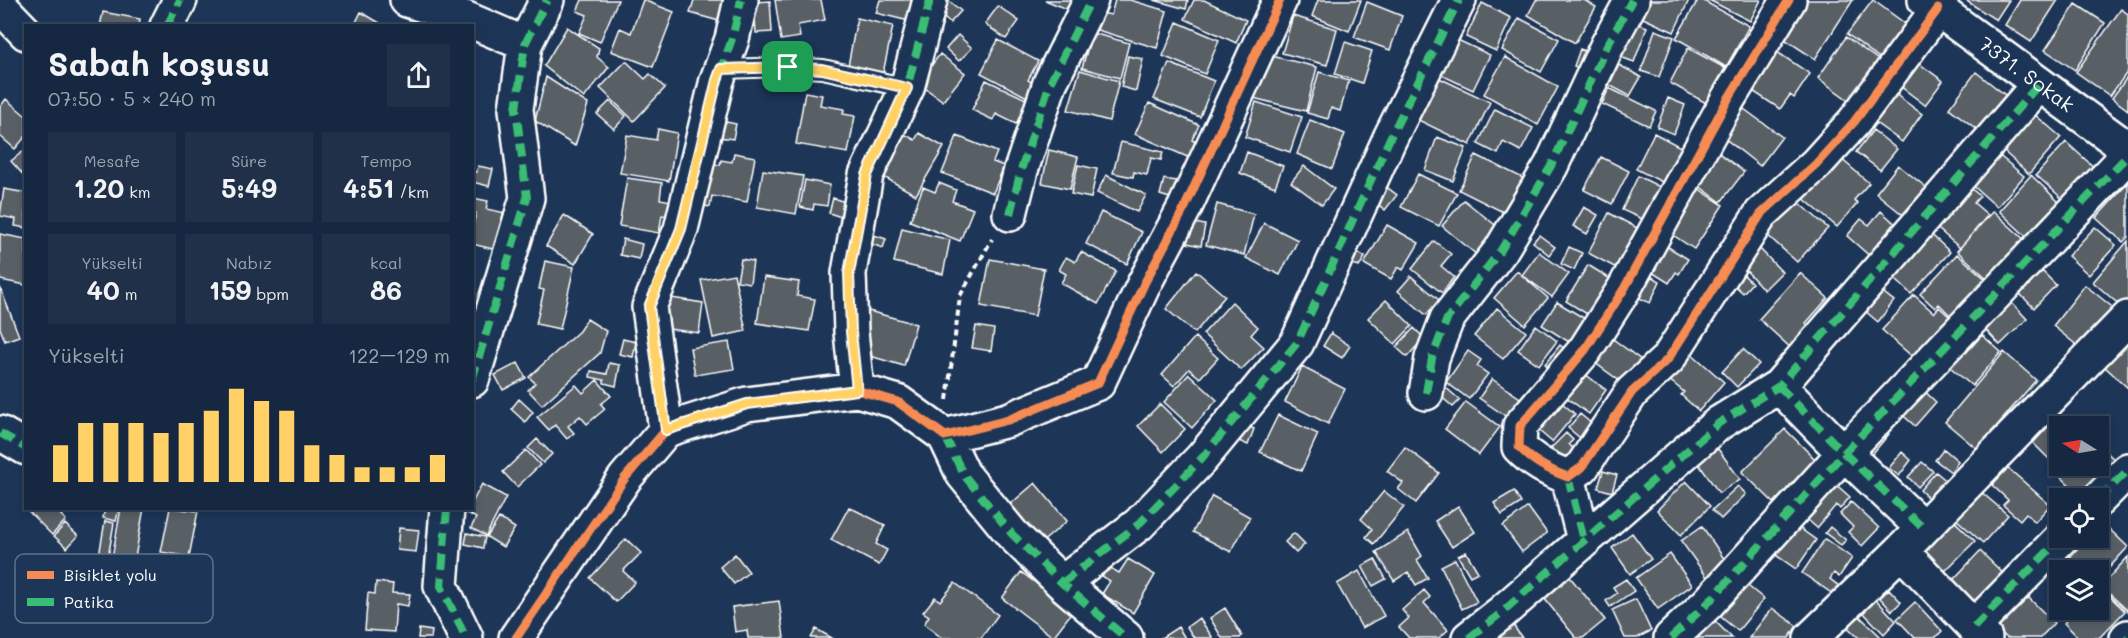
<!DOCTYPE html>
<html lang="tr">
<meta charset="utf-8">
<style>
body{margin:0;font-family:Mali,sans-serif;background:#1f3048;color:#f1f3f6;height:100vh;display:flex;flex-direction:column;font-size:22px;white-space:nowrap}
*{box-sizing:border-box;margin:0}
p{font-size:20px;color:#9ea6b1}
.icon{flex:none;width:33px;height:33px;fill:none;stroke:currentColor;stroke-width:2;stroke-linecap:round;stroke-linejoin:round}
.map{position:relative;flex:1;overflow:hidden}
.sheet{position:absolute;left:24px;top:24px;width:450px;height:486px;display:flex;flex-direction:column;background:#162841;border-radius:0px;box-shadow:0 3px 9px #0003,0 0 0 2px #35445a}
.sheet>*{flex:none}
.needle{width:39px;rotate:281deg}
.buttons{position:absolute;left:2049px;top:416px;display:grid;gap:12px}
.buttons a{display:grid;place-items:center;width:60px;height:60px;border-radius:0px;background:#162841;box-shadow:0 3px 9px #0003,0 0 0 2px #35445a;font-size:30px}
.pin{position:absolute;display:grid;place-items:center;width:51px;height:51px;color:#fff;margin:-26px;border-radius:12px;box-shadow:0 3px 9px #0006}
.round{display:grid;place-items:center;flex:none;width:63px;height:63px;border-radius:0px;background:#1f3048}
.headline{display:flex;align-items:center;justify-content:space-between;height:102px;padding:0 24px}
h1{font-size:33px;font-weight:800;line-height:45px}
.figures{display:grid;grid-template-columns:repeat(3,1fr);gap:9px;height:102px;padding:6px 24px}
.figures div{display:grid;align-content:center;border-radius:0px;background:#1f3048;text-align:center}
.figures b{font-size:26px;font-weight:800}
.figures small{font-size:16px;font-weight:400}
.figures p{font-size:16px}
.chart{height:168px;padding:12px 24px}
.chart p{display:flex;justify-content:space-between}
.chart svg{width:100%;height:108px;margin-top:6px;stroke:#ffd166;stroke-width:6}
.map>svg:first-child{display:block}
</style>
<div class="map">
<svg width="2128" height="638" viewBox="0 0 2128 638">
<rect width="100%" height="100%" fill="#1d3557"/>
<filter id="ink" filterUnits="userSpaceOnUse"><feTurbulence type="fractalNoise" baseFrequency=".0167" numOctaves="2"/><feDisplacementMap in="SourceGraphic" scale="12" xChannelSelector="R" yChannelSelector="G"/><feConvolveMatrix kernelMatrix="1 2 1 2 8 2 1 2 1" color-interpolation-filters="sRGB"/></filter>
<g filter="url(#ink)">
<path fill="#596065" stroke="#fff" stroke-width="1.5" d="M582,0H618L600,42L579,33L587,15L577,11Z
M643,0L674,12L653,67L611,51L620,28L631,33Z
M694,0H726L719,21L690,13Z
M775,0H821L825,20L798,25L800,37L781,40Z
M880,0H914L909,21L876,13Z
M948,0L961,11L950,23L938,13Z
M1045,0H1074L1069,10Z
M1115,0H1130L1167,11L1157,48L1097,30L1101,13L1111,15Z
M1154,0H1188L1186,9Z
M1194,0H1204L1246,20L1236,43L1185,19Z
M1318,0H1361L1349,31L1312,16Z
M1536,0H1584L1596,7L1575,43L1528,15Z
M1651,0H1689L1674,32L1643,18Z
M1698,0H1702L1749,26L1726,67L1676,38Z
M1709,0H1761L1750,21Z
M1792,0H1853L1815,59L1772,31Z
M1873,0L1911,28L1886,63L1847,34Z
M1965,0H2009L1996,20Z
M2020,0H2058L2031,42L2005,25Z
M770,1L772,32L756,33L754,2Z
M1367,2L1402,16L1390,50L1354,37Z
M1482,3L1511,18L1496,51L1466,37Z
M2076,4L2105,23L2075,70L2045,50Z
M998,6L1019,21L1006,39L985,24Z
M2121,9L2128,14V71L2110,96L2076,72Z
M103,12L140,19L139,26H100Z
M361,12L385,26H354Z
M1293,16L1337,29L1327,65L1282,53Z
M857,18L893,26L883,73L848,66Z
M1519,18L1559,39L1541,72L1502,50Z
M1631,21L1647,27L1634,62L1618,56Z
M1177,22L1219,40L1205,74L1163,56Z
M567,27L599,48L597,57L609,67L584,98L544,66Z
M1655,30L1674,37L1659,77L1641,71Z
M1092,33L1129,43L1120,78L1082,68Z
M958,35L972,48L959,61L946,49Z
M1449,36L1490,55L1473,90L1433,71Z
M1846,37L1884,64L1854,104L1818,78Z
M998,40L1038,61L1028,80L1036,85L1029,98L981,73Z
M1345,42L1372,51L1362,83L1335,74Z
M1768,46L1810,74L1794,98L1790,95L1780,109L1742,84Z
M1688,48L1725,68L1706,103L1670,83Z
M1580,49L1593,54L1587,71L1574,66Z
M940,54L965,73L943,101L918,83Z
M1263,54L1317,67L1306,111L1253,98Z
M1128,56L1143,59L1136,91L1121,87Z
M1505,57L1558,87L1538,125L1484,94Z
M1913,59L1943,81L1925,105L1896,83Z
M626,61L645,79L650,74L665,88L634,121L600,88Z
M1169,63L1214,81L1200,117L1154,99Z
M1619,65L1641,77L1630,96L1609,85Z
M1080,70L1119,81L1109,121L1068,110Z
M1319,72L1349,81L1340,111L1331,108L1328,119L1307,113Z
M1976,72L2014,102L1987,137L1949,108Z
M1435,76L1490,102L1470,145L1414,118Z
M2128,76V110L2112,98Z
M546,77L588,104L575,146L535,121Z
M986,80L1028,100L1016,124L996,114L993,120L972,110Z
M1609,88L1656,111L1649,126L1602,104Z
M1887,88L1922,114L1902,142L1866,116Z
M805,92L822,95L820,105L844,109L843,114L855,116L848,153L796,144Z
M1668,98L1685,105L1674,134L1657,127Z
M6,99L26,116V136L15,149L0,136V107Z
M610,101L626,116L614,129L597,114Z
M1256,102L1302,117L1290,152L1245,137Z
M1149,103L1199,125L1192,140L1199,143L1192,159L1135,134Z
M1495,109L1533,128L1521,151L1503,142L1498,154L1478,144Z
M1744,109L1782,137L1760,166L1723,137Z
M2033,113L2061,137L2029,174L2002,150Z
M1310,120L1345,134L1332,169L1297,154Z
M722,121L736,124L733,139L719,137Z
M658,129L677,133L669,181L620,173L627,135L656,140Z
M897,130L915,140L919,133L944,147L916,195L873,171Z
M1873,130L1897,149L1880,170L1856,152Z
M1654,133L1690,152L1672,187L1636,169Z
M957,136L997,152L993,162L1004,166L993,193L942,173Z
M1437,137L1466,148L1453,181L1425,170Z
M1121,142L1163,152L1161,160L1151,158L1147,175L1134,172L1133,177L1113,173Z
M2066,142L2096,169L2066,202L2036,175Z
M26,149V178L11,161Z
M1049,150L1078,157L1070,189L1042,183Z
M1715,150L1744,172L1721,202L1692,181Z
M1247,152L1283,166L1275,187L1240,173Z
M734,153L755,157L747,202L712,196L710,207L696,204L703,162L720,165L721,160L732,162Z
M1996,153L2024,176L1997,207L1970,183Z
M1476,155L1525,179L1507,214L1459,190Z
M1601,157L1629,171L1612,204L1584,190Z
M1839,157L1869,183L1854,200L1858,203L1837,227L1803,198Z
M1078,165L1097,169L1091,198L1071,194Z
M1898,165L1931,191L1908,219L1876,193Z
M478,166L493,169L489,186L472,182V171L477,172Z
M1304,166L1334,189L1322,205L1291,182Z
M763,170L803,176L796,214L757,207Z
M1418,174L1457,193L1439,226L1401,207Z
M1106,175L1146,195L1137,212L1097,193Z
M2031,175L2062,205L2030,240L1999,211Z
M1638,176L1666,190L1651,223L1622,210Z
M627,178L662,183L660,199L677,202L674,217L662,215L659,233L619,226Z
M1164,179L1177,181L1173,199L1160,195Z
M805,180L830,185L827,206L814,204L813,210L800,207Z
M1380,182L1397,195L1385,210L1369,197Z
M939,183L956,190L952,201L973,209L960,241L910,221L923,187L935,192Z
M2128,183V237L2123,242L2096,218Z
M1966,184L1980,196L1974,203L1988,215L1960,248L1932,224Z
M1693,185L1723,205L1694,249L1664,229Z
M4,189L26,193V228L15,226L16,219L0,216Z
M473,198L488,201L486,209L506,213L497,250L472,244V229L476,213L472,212Z
M833,198L845,202L841,217L829,213Z
M1794,198L1828,228L1797,262L1764,232Z
M1464,200L1499,228L1477,255L1442,226Z
M1217,204L1254,214L1244,255L1206,245Z
M1584,207L1598,215L1587,234L1573,226Z
M1881,211L1900,228L1873,259L1847,236L1861,219L1869,225Z
M1993,211L2026,241L1990,281L1957,251Z
M1101,212L1142,232L1127,264L1086,244Z
M1609,213L1643,231L1622,271L1588,253Z
M564,215L593,234L575,264L546,246Z
M1186,221L1205,225L1201,246L1182,242Z
M1264,223L1298,240L1280,275L1246,258Z
M1387,225L1419,243L1403,270L1398,267L1391,279L1364,264Z
M1921,225L1950,252L1911,294L1882,267Z
M2095,227L2116,245L2089,275L2068,256Z
M902,228L950,240L943,274L894,262Z
M0,234L26,239V285L0,280Z
M874,235L886,239L883,248L871,244Z
M1539,235L1555,247L1549,255L1533,242Z
M623,239L642,244L639,259L620,255Z
M1434,241L1451,254L1441,266L1454,277L1442,293L1412,269Z
M2128,241V304L2124,309L2093,282Z
M1660,242L1688,259L1679,274L1676,272L1669,283L1644,267Z
M1569,247L1582,253L1574,270L1561,264Z
M1759,248L1782,272L1764,290L1741,265Z
M1352,249L1365,257L1359,267L1346,260Z
M1081,252L1116,271L1098,304L1061,283L1066,274L1059,270L1066,257L1075,262Z
M1539,252L1569,274L1552,297L1522,275Z
M1957,254L1990,283L1956,321L1939,304L1935,308L1920,294Z
M741,259L753,261L750,283L737,281Z
M990,259L1044,269L1035,316L981,306Z
M545,261L574,267L560,329L536,324L544,290L539,289Z
M1588,265L1617,283L1595,319L1566,301Z
M1739,270L1752,283L1743,293L1729,280Z
M1196,271L1225,296L1195,333L1166,309Z
M1517,271L1548,298L1525,325L1494,298Z
M2042,271L2056,285L2034,308L2020,294Z
M1644,273L1660,281L1650,303L1633,295Z
M1800,273L1828,298L1806,323L1811,329L1793,350L1759,319Z
M734,274L746,331L713,338L701,280Z
M1411,276L1439,300L1426,315L1398,291Z
M764,277L799,282L797,296L815,299L809,331L757,323Z
M2085,285L2116,310L2084,351L2053,326Z
M0,287L19,336L5,341L0,328Z
M1880,290L1894,301L1878,322L1864,310Z
M1914,295L1934,313L1939,307L1951,318L1915,359L1882,330Z
M665,297L703,303L699,333L661,328Z
M1386,300L1412,326L1395,344L1368,318Z
M1232,302L1258,327L1251,335L1264,347L1241,370L1203,334Z
M1557,302L1592,323L1577,347L1542,325Z
M2011,302L2027,319L2000,345L1984,328Z
M1497,308L1526,332L1503,359L1474,336Z
M865,310L916,324L904,366L853,351Z
M587,319L606,331L600,353L542,405L528,390L535,383L529,377L579,331Z
M1536,325L1557,341L1539,365L1518,350Z
M976,326L994,329L991,351L972,348Z
M1414,328L1424,338L1407,357L1396,347Z
M1331,333L1350,346L1342,358L1323,346Z
M1982,335L2001,352L1972,386L1942,360L1956,344L1966,353Z
M1609,336L1641,360L1624,384L1591,360Z
M1195,337L1218,358L1200,378L1189,369L1174,386L1162,375Z
M623,339L636,342L633,357L619,354Z
M2128,341V388L2105,367Z
M729,342L734,369L695,375L690,348Z
M1560,345L1571,354L1556,373L1545,364Z
M1743,349L1759,364L1737,387L1722,372Z
M1468,351L1481,360L1477,366L1488,374L1469,399L1446,382Z
M2004,352L2036,380L1977,449L1945,422Z
M1691,353L1724,382L1699,411L1681,395L1684,392L1668,379Z
M518,363L526,378L503,390L495,375Z
M609,363L620,365L616,386L604,383V380L590,377L591,371L607,374Z
M1302,367L1345,389L1328,424L1285,402Z
M1189,374L1217,400L1192,428L1164,402Z
M1585,374L1606,390L1589,414L1559,392Z
M1492,379L1523,400L1510,419L1479,398Z
M597,380L611,396L601,404L605,409L587,424L580,416L568,426L574,433L567,439L555,425L549,430L537,417L576,385L583,393Z
M1444,386L1460,400L1453,407L1437,393Z
M1920,387L1936,402L1915,426L1898,411Z
M1555,397L1575,414L1552,442L1532,425Z
M519,399L533,412L525,422L511,409Z
M1466,402L1500,427L1479,455L1445,429Z
M1160,404L1185,429L1163,452L1138,426Z
M1580,414L1597,428L1585,442L1568,428Z
M1278,415L1318,434L1301,471L1260,452Z
M2056,418L2065,426H2060V445L2048,458L2033,443Z
M1239,422L1254,429L1248,445L1232,438Z
M1876,423L1889,434L1868,459L1856,449Z
M1785,429L1816,460L1774,503L1742,472Z
M1566,433L1573,440L1569,444L1580,456L1568,468L1551,448Z
M537,439L552,454L543,463L528,448Z
M2098,444L2119,464L2083,498L2054,470L2060,465H2098Z
M1405,447L1439,473L1416,503L1398,489L1403,483L1387,471Z
M1718,449L1740,479L1719,493L1698,463Z
M1944,449L1958,461L1951,472L1935,460Z
M526,450L540,465L517,487L503,472Z
M1902,452L1911,460L1899,476L1889,468Z
M1922,462L1933,471L1918,487L1908,477Z
M2008,468L2050,505L2035,522L2026,513L2020,520L2003,505L2008,500L1992,485Z
M1603,471L1617,475L1612,492L1598,488Z
M1936,472L1949,483L1932,502L1920,490Z
M1831,480L1850,497L1840,509L1836,505L1817,528L1801,514Z
M1686,481L1710,506L1681,535L1657,510Z
M1035,483L1067,521L1040,544L1007,507Z
M482,484L506,497L486,536L471,528L476,518L467,513L470,508H472V503Z
M1738,486L1746,494L1721,519L1712,510Z
M1384,491L1404,507L1374,544L1366,537L1372,529L1361,519Z
M1514,491L1521,503L1502,515L1494,503Z
M1980,491L2008,515L1983,543L1955,518Z
M1212,496L1250,517L1231,552L1193,532Z
M1851,502L1879,528L1862,546L1848,532L1853,527L1840,514Z
M1458,506L1475,532L1452,547L1435,521Z
M849,507L885,525L876,544L887,550L879,565L831,540Z
M1528,507L1547,533L1522,552L1503,526Z
M54,508L66,520L52,535L26,509Z
M105,508H119L116,521L103,518Z
M121,508H144L134,563L112,558Z
M170,508L198,511L189,557L161,552Z
M1947,514L1975,541L1945,571L1918,543Z
M499,518L515,528L503,547L487,537Z
M105,521L114,523L108,558L99,556Z
M1791,522L1816,540L1796,569L1770,551Z
M2102,522L2128,547L2098,580V570H2084L2070,557L2088,537H2098V526Z
M65,524L78,536L67,548L54,536Z
M1702,526L1729,566L1709,580L1681,541Z
M1830,527L1846,540L1841,545L1825,533Z
M399,528L419,530L416,552L397,550Z
M1408,532L1422,556L1417,560L1428,578L1416,585L1408,572L1394,581L1376,552Z
M467,533L485,537L483,548L465,544Z
M1294,533L1305,544L1296,553L1285,542Z
M1632,533L1651,559L1630,574L1612,548Z
M626,539L641,553L623,571L635,582L616,602L590,578Z
M1825,539L1852,558L1839,577L1834,573L1830,579L1839,586L1833,594L1802,573Z
M1980,551L2008,578L1980,608L1952,581Z
M1466,552L1478,572L1470,576L1458,556Z
M735,554L749,572L734,584L720,567Z
M1670,554L1692,585L1658,609L1636,578Z
M2128,557V611L2101,586Z
M1128,559L1155,575L1133,613L1102,594L1110,581L1102,576L1107,566L1119,573Z
M1375,559L1386,579L1373,586L1362,566Z
M1455,559L1477,602L1462,609L1441,566Z
M1359,571L1384,616L1362,628L1337,584Z
M1021,572L1073,611L1053,637L1002,598Z
M1570,577L1605,620L1583,638H1576L1544,598Z
M1626,579L1634,591L1610,607L1606,601L1617,593L1613,587Z
M376,582L393,584L392,593L410,594L408,606L396,604L394,632L365,630L368,593L375,594Z
M1743,582L1764,599L1738,631L1717,614Z
M955,583L998,615L981,638H942L924,624L929,616L923,612L935,597L940,601Z
M2099,586L2125,611L2099,638H2079L2064,623L2077,609H2098Z
M1889,589L1901,602L1892,611L1880,598Z
M1424,590L1430,597L1424,603L1448,630L1439,638H1409L1399,627L1409,618L1402,610Z
M1870,593L1896,621L1884,634L1857,606Z
M2025,594L2054,623L2040,638H2007L1994,626Z
M1636,599L1651,631L1637,638H1625L1612,610Z
M779,601L784,638H748L747,630L735,632L732,607Z
M1915,602L1942,631L1935,638H1915L1897,619Z
M1225,608L1242,636L1240,638H1222L1210,618Z
M1772,608L1797,626L1789,638H1749Z
M1852,609L1880,636L1878,638H1859L1841,621Z
M1199,618L1213,638H1194L1187,627Z
M1713,619L1732,638H1693Z
M1511,622L1522,638H1498L1495,634Z
M1178,627L1185,638H1161Z
M419,629L432,631L431,638H418Z
M816,629L832,638H811Z"/>
<g fill="none" stroke-linecap="round" stroke-linejoin="round">
<defs>
<path id="lane" d="M721,69L788,67L823,69L907,88"/>
<path id="street" d="M407,0L462,17L525,44
M1789,0L1728,99L1624,289L1585,350L1520,426L1519,447C1533,462 1549,470 1568,477L1582,467L1632,392L1668,359L1761,214L1816,164L1854,122L1938,9
M0,6L26,33
M167,26L180,0
M1010,214L1021,170L1050,83L1091,0
M472,380L527,198L516,109L525,44L547,0
M1779,386L1844,453L1923,528
M857,390L851,332L849,273L866,175L907,88L930,0
M1426,393L1432,358L1447,319L1501,250L1551,166L1607,46L1632,0
M666,430L649,307L681,229L717,80L732,39L741,0
M0,433L26,448
M945,436L963,474L1012,534L1062,583L1126,638
M1568,477L1584,540
M2098,500L2128,470
M447,508L441,586L466,638
M1901,551L1985,638
M1062,583L1139,524L1202,458L1297,343L1390,138L1459,0
M1974,627L2062,537
M516,638L625,478L666,430L747,404L857,390L898,402L945,436L1008,420L1098,383L1144,284L1185,207L1280,0
M1469,638L1501,613L1719,423L1779,386L2039,84
M1671,638L1708,603L1844,453L2128,155
M1811,638L1901,551L2128,318
M2127,638L2128,637"/>
<g id="secondary">
<path id="s1" d="M1925,0L2128,149"/>
</g>
</defs>
<use href="#lane" stroke="#fff" stroke-width="22"/>
<use href="#street" stroke="#fff" stroke-width="38"/>
<use href="#secondary" stroke="#fff" stroke-width="38"/>
<path stroke="#fff" stroke-width="4" stroke-dasharray="6 4.5" stroke-linecap="butt" d="M947,400L960,296L992,239"/>
<use href="#lane" stroke="#1d3557" stroke-width="18"/>
<use href="#street" stroke="#1d3557" stroke-width="33"/>
<use href="#secondary" stroke="#1d3557" stroke-width="33"/>
<path stroke="#3abd76" stroke-width="8" stroke-dasharray="15 8" stroke-linecap="butt" d="M167,26L180,0
M1010,214L1021,170L1050,83L1091,0
M472,380L527,198L516,109L525,44L547,0
M1779,386L1844,453L1923,528
M857,390L851,332L849,273L866,175L907,88L930,0
M1426,393L1432,358L1447,319L1501,250L1551,166L1607,46L1632,0
M666,430L649,307L681,229L717,80L732,39L741,0
M0,433L26,448
M945,436L963,474L1012,534L1062,583L1126,638
M1568,477L1584,540
M2098,500L2128,470
M447,508L441,586L466,638
M1062,583L1139,524L1202,458L1297,343L1390,138L1459,0
M1974,627L2062,537
M1469,638L1501,613L1719,423L1779,386L2039,84
M1671,638L1708,603L1844,453L2128,155
M2127,638L2128,637"/>
<defs>
<path id="cycleway" d="M1789,0L1728,99L1624,289L1585,350L1520,426L1519,447C1533,462 1549,470 1568,477L1582,467L1632,392L1668,359L1761,214L1816,164L1854,122L1938,9
M516,638L625,478L666,430L747,404L857,390L898,402L945,436L1008,420L1098,383L1144,284L1185,207L1280,0"/>
</defs>
<use href="#cycleway" stroke="#1d3557" stroke-width="13"/>
<use href="#cycleway" stroke="#f68b52" stroke-width="9"/>
</g>
</g>
<g fill="none" stroke-linecap="round" stroke-linejoin="round" filter="url(#ink)">
<defs>
<path id="route" d="M788,67L822,69L907,88L867,175L849,273L851,332L857,390L747,404L666,430L649,307L681,229L717,80L721,69Z"/>
</defs>
<use href="#route" stroke="#fff" stroke-width="12"/>
<use href="#route" stroke="#ffd166" stroke-width="8"/>
</g>
<g text-anchor="middle" stroke-width="4.5" stroke-linejoin="round" paint-order="stroke">
<g font-size="20" fill="#fff" stroke="#1d3557">
<text dy="7" stroke="none"><textPath href="#s1" startOffset="126">7371. Sokak</textPath></text>
</g>
</g>
<rect x="15" y="554" width="198" height="69" rx="9" fill="#1d3557" stroke="#617289" stroke-width="1.5"/>
<rect x="27" y="571" width="27" height="8" fill="#f68b52"/>
<rect x="27" y="598" width="27" height="8" fill="#3abd76"/>
<g font-size="16" fill="#fff">
<text x="64" y="581">Bisiklet yolu</text>
<text x="64" y="608">Patika</text>
</g>
</svg>
<div class="buttons">
<a><svg class="needle" viewBox="-14 -14 28 28"><path d="M0-13l5 13h-10z" fill="#e53935"/><path d="M0 13l5-13h-10z" fill="#9ea6b1"/></svg></a>
<a><svg class="icon" aria-label="locate" viewBox="0 0 24 24"><circle cx="12" cy="12" r="6"/><path d="M12 2v4M12 18v4M2 12h4M18 12h4"/></svg></a>
<a><svg class="icon" aria-label="layers" viewBox="0 0 24 24"><path d="M12 4l9 5-9 5-9-5zM3 14l9 5 9-5"/></svg></a>
</div>
<div class="pin" style="left:788px;top:67px;background:#1e9e55"><svg class="icon" aria-label="arrive" viewBox="0 0 24 24"><path d="M6 21V4h12l-3 4 3 4H6"/></svg></div>
<section class="sheet">
<div class="headline"><div><h1>Sabah koşusu</h1><p>07:50 · 5 × 240 m</p></div><a class="round"><svg class="icon" aria-label="share" viewBox="0 0 24 24"><path d="M12 15V3M7 8l5-5 5 5M5 13v7h14v-7"/></svg></a></div>
<div class="figures">
<div><p>Mesafe</p><b>1.20<small> km</small></b></div>
<div><p>Süre</p><b>5:49</b></div>
<div><p>Tempo</p><b>4:51<small> /km</small></b></div>
</div>
<div class="figures">
<div><p>Yükselti</p><b>40<small> m</small></b></div>
<div><p>Nabız</p><b>159<small> bpm</small></b></div>
<div><p>kcal</p><b>86</b></div>
</div>
<div class="chart"><p><span>Yükselti</span>122–129 m</p>
<svg viewBox="0 0 160 44" preserveAspectRatio="none"><path d="M5 44V29M15 44V20M25 44V20M35 44V20M45 44V24M55 44V20M65 44V15M75 44V6M85 44V11M95 44V15M105 44V29M115 44V33M125 44V38M135 44V38M145 44V38M155 44V33"/></svg>
</div>
</section>
</div>
